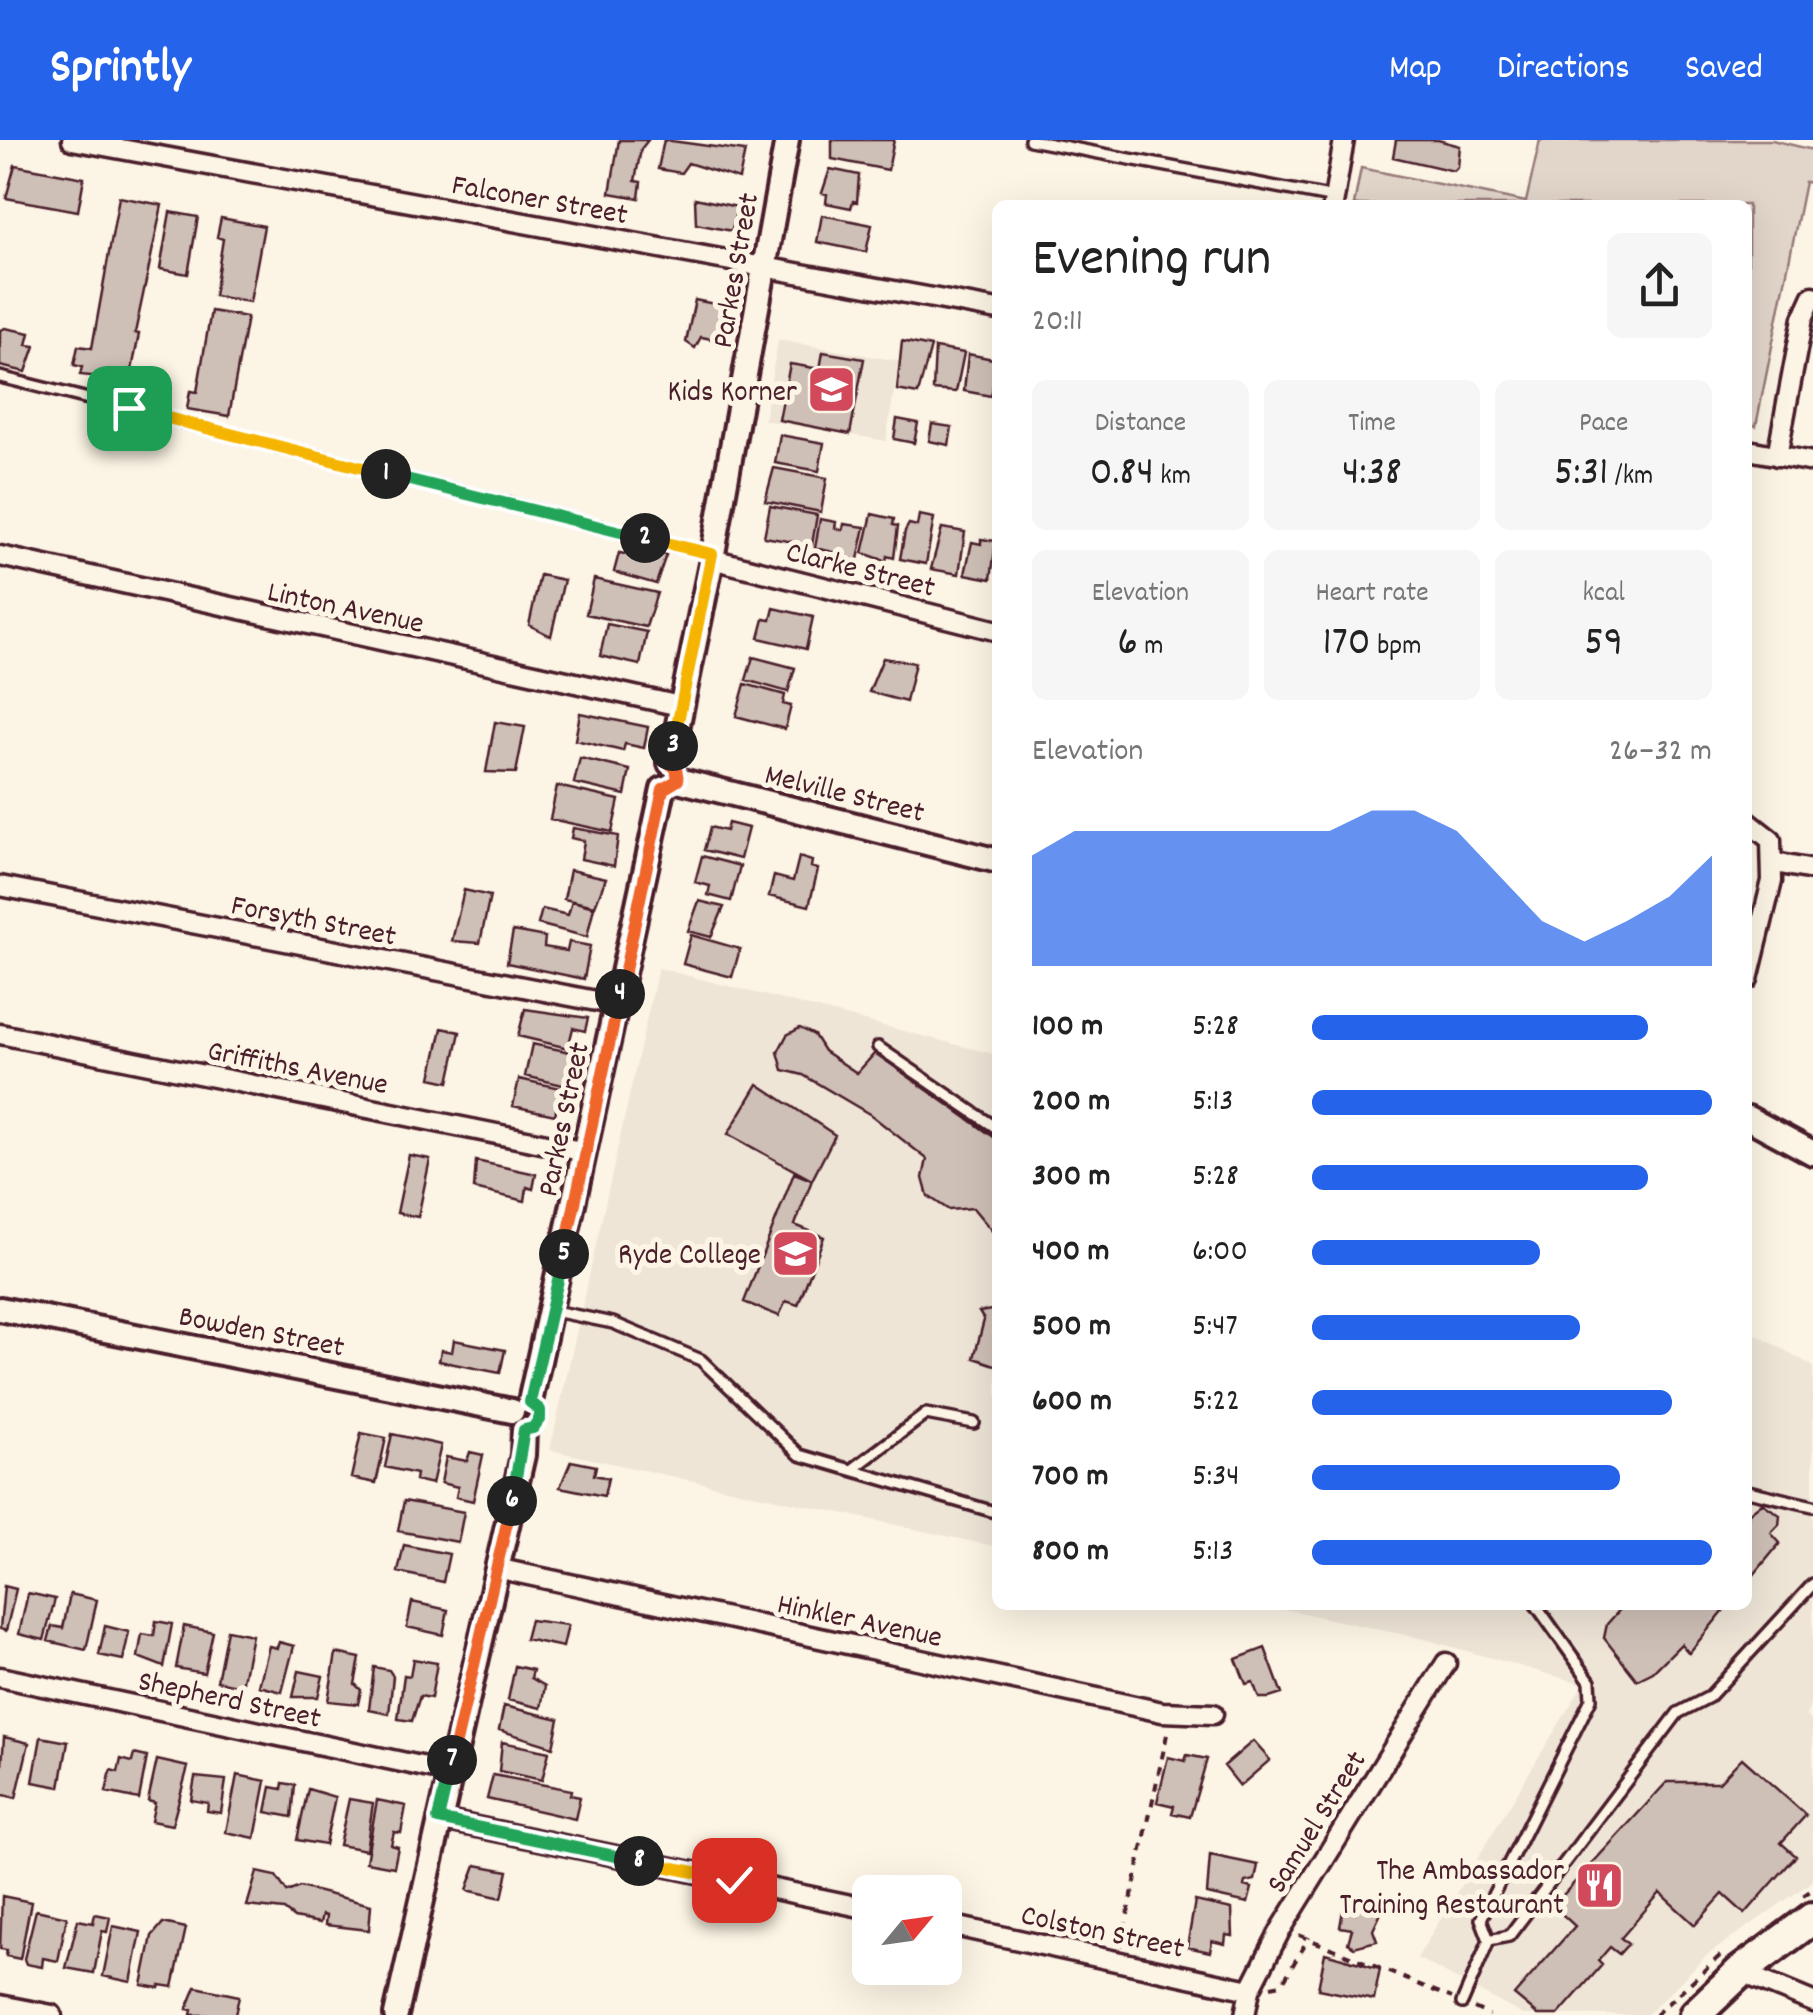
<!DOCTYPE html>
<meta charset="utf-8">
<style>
body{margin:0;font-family:Dekko,sans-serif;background:#f6f6f6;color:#222;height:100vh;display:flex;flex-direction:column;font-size:38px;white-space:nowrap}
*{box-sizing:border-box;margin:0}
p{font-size:32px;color:#767676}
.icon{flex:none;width:55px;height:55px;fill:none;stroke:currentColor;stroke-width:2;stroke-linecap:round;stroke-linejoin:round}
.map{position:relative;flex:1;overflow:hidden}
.panel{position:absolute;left:992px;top:60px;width:760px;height:1410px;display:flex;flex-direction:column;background:#fff;border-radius:15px;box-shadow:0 10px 40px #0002}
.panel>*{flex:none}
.needle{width:65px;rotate:61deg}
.buttons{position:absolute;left:852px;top:1735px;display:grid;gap:20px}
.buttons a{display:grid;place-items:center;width:110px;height:110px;border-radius:15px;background:#fff;box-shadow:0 10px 40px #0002;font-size:50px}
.pin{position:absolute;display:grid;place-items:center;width:85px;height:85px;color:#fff;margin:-42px;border-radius:20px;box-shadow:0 5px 15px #0006}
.km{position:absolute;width:50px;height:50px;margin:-25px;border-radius:50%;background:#222;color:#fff;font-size:28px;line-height:50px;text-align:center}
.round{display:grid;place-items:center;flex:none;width:105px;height:105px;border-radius:15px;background:#f6f6f6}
.overview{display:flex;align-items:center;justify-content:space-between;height:170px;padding:0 40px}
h1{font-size:55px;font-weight:600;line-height:75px}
.figures{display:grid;grid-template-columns:repeat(3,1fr);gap:15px;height:170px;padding:10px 40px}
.figures div{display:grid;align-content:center;border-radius:15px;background:#f6f6f6;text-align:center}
.figures b{font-size:42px;font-weight:600}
.figures small{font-size:28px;font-weight:400}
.figures p{font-size:28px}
.chart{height:280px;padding:20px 40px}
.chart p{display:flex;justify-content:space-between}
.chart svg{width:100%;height:180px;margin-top:10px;fill:#2563eb;opacity:.7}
ul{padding:0 40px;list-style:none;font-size:32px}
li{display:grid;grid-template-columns:160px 120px 1fr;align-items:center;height:75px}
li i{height:25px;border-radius:12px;background:#2563eb}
header{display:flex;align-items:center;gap:60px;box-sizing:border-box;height:140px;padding:0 50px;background:#2563eb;color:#fff}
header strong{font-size:48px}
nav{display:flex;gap:55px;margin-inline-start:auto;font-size:35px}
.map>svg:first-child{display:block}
</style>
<header>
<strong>Sprintly</strong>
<nav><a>Map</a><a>Directions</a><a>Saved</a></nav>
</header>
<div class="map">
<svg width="1813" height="1875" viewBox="0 0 1813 1875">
<rect width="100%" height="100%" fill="#fcf5e5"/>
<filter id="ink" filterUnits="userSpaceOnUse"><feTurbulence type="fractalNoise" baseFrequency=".01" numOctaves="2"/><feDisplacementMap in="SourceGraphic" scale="20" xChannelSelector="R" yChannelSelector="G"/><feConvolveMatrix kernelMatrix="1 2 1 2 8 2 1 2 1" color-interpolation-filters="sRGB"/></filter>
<g filter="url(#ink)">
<path fill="#eee5d7" d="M778,200L899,221L886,301L764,280Z
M658,828L997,915V1407L550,1310Z
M1748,1190L1813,1226V1558L1806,1576L1813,1582V1741L1706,1816L1647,1875H1523L1417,1818L1583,1544L1428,1500L1265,1465H1748Z"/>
<path fill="#e2d5ca" stroke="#967a7a" stroke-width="2.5" d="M1540,0H1772L1813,10V43L1805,42L1756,286L1748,284V65H1354L1361,28L1526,62Z"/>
<path fill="#cfc0b7" stroke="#4a1f2b" stroke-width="2.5" d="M619,0H648L641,9L635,41L641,42L639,58L610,53Z
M664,0L745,11L739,39L688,23L681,33L658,29Z
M832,0H894L888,30L832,19Z
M1396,0H1438L1460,6L1458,27L1454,31L1393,17Z
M15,25L84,38L78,71L6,58Z
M830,29L859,35L857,62L853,61L851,68L826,63L827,54L822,53Z
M119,57L162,65L135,193L139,194L130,240L80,235L82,227L74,225L78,206L92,208Z
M695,58L737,67L732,91L696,84Z
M170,72L198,77L188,134L160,129Z
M822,75L872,85L866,112L817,102Z
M221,78L264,86L250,162L214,156L223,99L217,97Z
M695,160L724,166L717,200L701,197L695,208L686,202Z
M211,171L247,177L229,276L187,269L190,251L197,252Z
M5,188L30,193L27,205L35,206L26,232L0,226V190Z
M902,201L931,207L918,254L897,250Z
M935,208L964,213L956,252L933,250Z
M823,212L864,219L850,294L779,280L790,224L820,229Z
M968,214L998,220L991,256L964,251Z
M897,279L918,283L914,303L894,299Z
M932,284L952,287L949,305L929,301Z
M780,295L824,303L819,331L775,323Z
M774,328L827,338L821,372L765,361Z
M770,366L817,375L812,405L764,397Z
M872,374L894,379L893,385L898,386L894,418L887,416L886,421L863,413Z
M919,375L934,378L926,424L900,419L905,391L909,384L917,386Z
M820,379L836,382L835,388L843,390L844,384L865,387L857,424L842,414L815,408Z
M942,388L965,392L959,434L931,429Z
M981,399L996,401L991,439L965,434L972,402L981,404Z
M628,406L666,415L656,444L614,432L619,413L626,414Z
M540,435L564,440L551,496L529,485Z
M594,439L657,453L646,487L586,474Z
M774,468L813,477L806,509L759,498L764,479L771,480Z
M607,484L647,492L640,525L600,516Z
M753,517L795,528L788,552L746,540Z
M883,518L915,523L906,562L869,552Z
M745,544L785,555L783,564L791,566L785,589L736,576Z
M580,573L648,587L644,608L625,604L623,611L575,600Z
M495,582L525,587L516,633L486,632Z
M580,618L630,630L625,655L574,643Z
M557,646L619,660L612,692L550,679Z
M728,683L748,688L740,719L704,710L710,687L726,691Z
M573,688L618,696L614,726L581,719L584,701L571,698Z
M702,716L740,726L731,761L708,755L710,746L695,742Z
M799,717L812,721L811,727L818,729L809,766L769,756L774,736L793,741Z
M570,730L606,738L595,766L564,759Z
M464,750L490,756L480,803L452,801Z
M572,761L594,767L587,797L538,784L542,769L568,775Z
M699,761L724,767L711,797L688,791Z
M513,791L545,797L544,807L567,811L569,802L590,806L584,839L507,823Z
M691,795L740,809L732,837L683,824Z
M525,869L588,878L585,891L573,888L568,908L518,896Z
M442,888L460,892L449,942L431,938Z
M800,888L814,895L824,911L857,933L875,913L998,1000V1098L973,1068L949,1070L928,1056L923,1038L927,1019L871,975L803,935L783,930L778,912L787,895Z
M532,904L575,913L567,946L525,936Z
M519,939L560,948L555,975L513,966Z
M758,944L835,995L812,1040L728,994Z
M409,1015L430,1019L418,1077L397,1073Z
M476,1021L536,1034L533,1049L527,1047L525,1061L474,1049Z
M794,1033L812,1040L795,1085L824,1097L798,1165L786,1161L779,1176L744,1162Z
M998,1154V1226L974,1218L984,1180L979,1172L992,1170Z
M454,1200L505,1210L500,1233L439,1221L441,1210L452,1212Z
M361,1293L386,1298L376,1343L351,1338Z
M392,1294L441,1305L432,1344L415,1340L416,1334L385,1327Z
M470,1312L483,1315L473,1361L456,1357L458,1347L441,1343L446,1317L467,1321Z
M571,1321L596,1326L594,1335L608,1338L604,1356L560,1347Z
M404,1361L464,1372L458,1402L398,1391Z
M1762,1363L1780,1375L1779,1385L1771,1393L1780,1403L1748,1442V1374Z
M404,1405L449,1414L443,1442L398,1432Z
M4,1446L16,1449L6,1491L0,1489Z
M28,1453L55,1459L44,1500L19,1494Z
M70,1454L97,1460L86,1510L48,1501L52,1486L63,1488Z
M412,1462L448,1470L443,1495L407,1487Z
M1624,1465H1728L1689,1513L1681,1504L1653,1532L1637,1540L1604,1498L1607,1484Z
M530,1480L568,1485L563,1507L525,1499Z
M156,1481L172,1484L164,1527L138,1517L142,1494L154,1496Z
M105,1486L129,1492L123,1520L99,1515Z
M184,1486L213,1492L204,1533L176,1528Z
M227,1490L252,1495L242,1546L217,1541Z
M279,1502L294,1506L282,1552L259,1546L269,1506L277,1508Z
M1265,1508L1282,1554L1269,1558H1259L1253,1542L1246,1544L1236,1519Z
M336,1513L360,1518L355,1544L361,1550L358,1564L328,1561Z
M413,1519L437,1523L431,1558L420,1556L412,1581L398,1579L404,1535L410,1536Z
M515,1526L533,1530L531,1538L545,1546L541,1568L508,1560Z
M374,1527L389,1530L393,1536L389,1574L369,1570Z
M299,1531L323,1536L318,1557H293Z
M504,1566L559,1579L553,1607L499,1590Z
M4,1597L29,1603L16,1658L0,1654Z
M41,1597L68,1602L60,1647L33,1642Z
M1253,1601L1270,1620L1240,1646L1224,1626Z
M502,1602L549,1612L542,1640L499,1631Z
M134,1614L147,1617L139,1659L106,1652L111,1630L118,1632L121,1619L132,1622Z
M1187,1615L1207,1619L1190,1677L1172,1673L1174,1666L1157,1662L1168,1617L1185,1621Z
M1742,1618L1806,1675L1781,1703L1796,1716L1745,1774L1723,1754L1695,1785L1660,1753L1621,1798L1628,1804L1619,1814L1610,1807L1598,1821L1602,1825L1558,1875H1538L1514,1855L1575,1786L1553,1766L1667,1642H1719Z
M157,1620L188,1627L172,1685L151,1681L155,1663L148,1661Z
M237,1635L266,1641L255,1698L226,1692Z
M493,1635L571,1650L570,1655L580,1657L575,1679L487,1659Z
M195,1637L226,1640L221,1673L207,1671L208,1663L191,1660Z
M283,1643L295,1645L292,1677L266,1672L271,1647L282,1649Z
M308,1649L335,1657L325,1705L297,1700Z
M349,1659L373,1663L366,1710L339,1705Z
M377,1660L406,1666L401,1693L394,1692L391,1705L398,1707L394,1727L366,1722Z
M1210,1715L1258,1725L1255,1740L1245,1742L1244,1746L1252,1748L1248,1763L1207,1754Z
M476,1725L508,1731L502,1758L467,1750Z
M257,1732L276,1736L287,1752L300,1747L371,1765L369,1790L325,1785L326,1776L322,1775L320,1783L294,1778L284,1770L247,1766Z
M2,1756L31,1762L20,1819L6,1816L7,1810L0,1809Z
M1356,1759H1363L1381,1773L1373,1790L1377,1801L1354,1807L1348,1803L1352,1789L1340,1787L1343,1770L1355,1773Z
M1195,1761L1232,1769L1233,1796L1226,1795L1225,1804L1212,1801L1210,1812L1187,1807Z
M36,1770L67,1777L58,1821L43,1818L42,1827L26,1824L24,1819Z
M95,1774L110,1777L107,1792L102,1791L94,1833L66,1828L78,1780L93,1783Z
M163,1783L186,1788L173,1847L160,1845L159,1848L142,1845L152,1796Z
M113,1786L141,1792L131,1842L103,1836Z
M1325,1813L1380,1829L1374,1860L1318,1849Z
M196,1847L239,1856L235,1875H191L192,1870L187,1869Z"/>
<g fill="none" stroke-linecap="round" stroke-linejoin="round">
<defs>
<path id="service" d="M1030,0L1335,58
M0,237L711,414
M878,907L998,989
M554,1171L613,1183L701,1220L800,1315L998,1373
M853,1329L926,1274L974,1283
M1748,1351L1813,1366
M1489,1800L1509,1796L1678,1573L1709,1557L1813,1444
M1462,1863L1489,1800L1481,1779L1591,1559L1590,1541L1536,1465"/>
<path id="minor" d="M72,0L998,170
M1333,65L1344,0
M1748,310L1813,322
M1777,316L1803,178L1813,156
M0,416L680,566
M712,419L998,491
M1748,682L1771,700L1772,741L1748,839
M1775,723L1813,730
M0,746L617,865
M0,894L586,1012
M496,1428L1162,1572L1213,1574
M0,1537L449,1632
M438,1679L870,1769
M945,1784L1250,1850
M1740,1832L1813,1862
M0,1865L52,1875
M1245,1875L1250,1850L1280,1791L1446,1523"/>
<path id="tertiary" d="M670,623L712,419L787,0
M678,640L998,721
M1748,978L1813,1013
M0,1169L512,1271
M530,1262L663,649
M396,1875L523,1315L524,1290"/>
<path id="primary" d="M1695,1875L1740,1832L1813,1778"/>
</defs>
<use href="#service" stroke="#4a1f2b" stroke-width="16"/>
<use href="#minor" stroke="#4a1f2b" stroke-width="25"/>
<use href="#tertiary" stroke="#4a1f2b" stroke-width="30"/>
<use href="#primary" stroke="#4a1f2b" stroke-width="38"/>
<path stroke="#4a1f2b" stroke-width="4" stroke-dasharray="8 8" stroke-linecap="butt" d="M1803,1756L1813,1749
M1299,1795L1452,1858
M1121,1806L1168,1590
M1271,1846L1282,1844L1309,1797
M1474,1868L1489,1875
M1655,1875L1722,1814"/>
<use href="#service" stroke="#fcf5e5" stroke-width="9"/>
<use href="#minor" stroke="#fcf5e5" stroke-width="18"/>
<use href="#tertiary" stroke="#fcf5e5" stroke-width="22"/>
<use href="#primary" stroke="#fcf5e5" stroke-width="30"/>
</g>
</g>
<g fill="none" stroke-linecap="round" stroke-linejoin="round" filter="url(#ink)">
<defs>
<path id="split-1" d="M129,268L386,334"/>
<path id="split-2" d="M386,334L645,398"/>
<path id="split-3" d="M645,398L712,414L673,606"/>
<path id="split-4" d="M620,854L663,649L678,640L676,628L670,624L673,606"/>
<path id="split-5" d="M564,1114L620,854"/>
<path id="split-6" d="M512,1361L524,1290L533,1288L540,1278V1270L530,1262L564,1114"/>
<path id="split-7" d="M452,1620L512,1361"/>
<path id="split-8" d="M452,1620L438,1679L639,1721"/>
<path id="split-9" d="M639,1721L734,1740"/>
</defs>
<use href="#split-1" stroke="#fff" stroke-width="20"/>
<use href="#split-2" stroke="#fff" stroke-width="20"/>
<use href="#split-3" stroke="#fff" stroke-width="20"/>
<use href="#split-4" stroke="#fff" stroke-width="20"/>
<use href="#split-5" stroke="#fff" stroke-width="20"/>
<use href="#split-6" stroke="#fff" stroke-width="20"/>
<use href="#split-7" stroke="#fff" stroke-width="20"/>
<use href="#split-8" stroke="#fff" stroke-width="20"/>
<use href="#split-9" stroke="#fff" stroke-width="20"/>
<use href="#split-1" stroke="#f5b400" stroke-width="12"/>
<use href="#split-2" stroke="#22a559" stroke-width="12"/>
<use href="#split-3" stroke="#f5b400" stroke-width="12"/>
<use href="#split-4" stroke="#f0652b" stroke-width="12"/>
<use href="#split-5" stroke="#f0652b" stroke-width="12"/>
<use href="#split-6" stroke="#22a559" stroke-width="12"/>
<use href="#split-7" stroke="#f0652b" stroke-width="12"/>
<use href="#split-8" stroke="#22a559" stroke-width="12"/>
<use href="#split-9" stroke="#f5b400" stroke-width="12"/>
</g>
<defs>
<symbol id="school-square" viewBox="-11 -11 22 22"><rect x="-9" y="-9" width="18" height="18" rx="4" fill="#d1495b" stroke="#fcf5e5"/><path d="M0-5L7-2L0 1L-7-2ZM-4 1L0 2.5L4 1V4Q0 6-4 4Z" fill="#fff"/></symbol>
<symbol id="university-square" viewBox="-11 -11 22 22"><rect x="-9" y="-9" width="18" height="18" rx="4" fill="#d1495b" stroke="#fcf5e5"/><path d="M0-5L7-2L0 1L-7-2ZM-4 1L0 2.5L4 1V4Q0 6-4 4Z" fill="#fff"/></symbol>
<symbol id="restaurant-square" viewBox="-11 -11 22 22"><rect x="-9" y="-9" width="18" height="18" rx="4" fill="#d1495b" stroke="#fcf5e5"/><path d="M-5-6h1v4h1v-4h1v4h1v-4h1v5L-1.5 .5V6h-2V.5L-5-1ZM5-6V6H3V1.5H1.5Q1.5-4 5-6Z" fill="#fff"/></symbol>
</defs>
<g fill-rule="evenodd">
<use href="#school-square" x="804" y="222" width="55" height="55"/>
<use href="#university-square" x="768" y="1086" width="55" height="55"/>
<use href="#restaurant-square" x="1572" y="1718" width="55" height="55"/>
</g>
<g text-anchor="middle" stroke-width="10" stroke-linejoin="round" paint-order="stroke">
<g font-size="30" fill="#4a1f2b" stroke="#fcf5e5">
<text transform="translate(540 58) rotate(10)" y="10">Falconer Street</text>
<text transform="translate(734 130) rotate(-80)" y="10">Parkes Street</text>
<text transform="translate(861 428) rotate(14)" y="10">Clarke Street</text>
<text transform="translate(346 466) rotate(12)" y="10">Linton Avenue</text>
<text transform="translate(845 652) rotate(14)" y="10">Melville Street</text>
<text transform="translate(314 779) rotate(11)" y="10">Forsyth Street</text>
<text transform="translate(298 926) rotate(11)" y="10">Griffiths Avenue</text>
<text transform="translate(562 979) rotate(-78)" y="10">Parkes Street</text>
<text transform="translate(262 1190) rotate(11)" y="10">Bowden Street</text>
<text transform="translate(860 1479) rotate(12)" y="10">Hinkler Avenue</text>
<text transform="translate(230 1558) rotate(12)" y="10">Shepherd Street</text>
<text transform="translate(1315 1681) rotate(-58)" y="10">Samuel Street</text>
<text transform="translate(1103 1790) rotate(12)" y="10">Colston Street</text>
</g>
<g font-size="30" fill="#4a1f2b" stroke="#fcf5e5" text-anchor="end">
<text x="797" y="260">Kids Korner</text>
<text x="761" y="1123">Ryde College</text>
<text x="1564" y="1739">The Ambassador<tspan x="1564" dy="34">Training Restaurant</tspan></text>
</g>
</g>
</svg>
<div class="buttons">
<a><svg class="needle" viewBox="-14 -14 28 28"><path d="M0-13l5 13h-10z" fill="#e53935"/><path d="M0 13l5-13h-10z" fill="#767676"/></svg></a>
</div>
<div class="pin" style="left:129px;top:268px;background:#1e9e55"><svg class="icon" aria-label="arrive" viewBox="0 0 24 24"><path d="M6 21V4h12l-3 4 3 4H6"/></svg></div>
<div class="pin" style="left:734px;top:1740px;background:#d93025"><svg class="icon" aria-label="check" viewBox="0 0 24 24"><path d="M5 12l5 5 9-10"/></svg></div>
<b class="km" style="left:386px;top:334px">1</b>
<b class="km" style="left:645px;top:398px">2</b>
<b class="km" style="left:673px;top:606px">3</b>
<b class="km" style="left:620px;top:854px">4</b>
<b class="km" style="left:564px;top:1114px">5</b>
<b class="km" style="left:512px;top:1361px">6</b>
<b class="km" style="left:452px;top:1620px">7</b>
<b class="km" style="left:639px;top:1721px">8</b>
<section class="panel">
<div class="overview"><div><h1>Evening run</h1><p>20:11</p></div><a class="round"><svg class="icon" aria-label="share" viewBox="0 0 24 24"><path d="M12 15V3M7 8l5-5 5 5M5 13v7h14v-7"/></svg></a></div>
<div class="figures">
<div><p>Distance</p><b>0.84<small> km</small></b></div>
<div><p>Time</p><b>4:38</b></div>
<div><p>Pace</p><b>5:31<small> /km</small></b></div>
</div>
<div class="figures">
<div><p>Elevation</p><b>6<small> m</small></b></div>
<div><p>Heart rate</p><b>170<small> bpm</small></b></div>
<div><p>kcal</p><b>59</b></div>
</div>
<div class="chart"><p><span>Elevation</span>26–32 m</p>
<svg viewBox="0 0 160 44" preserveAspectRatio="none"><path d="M0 44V17L10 11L20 11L30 11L40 11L50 11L60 11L70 11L80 6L90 6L100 11L110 22L120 33L130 38L140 33L150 27L160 17V44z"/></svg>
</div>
<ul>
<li><b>100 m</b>5:28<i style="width:84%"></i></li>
<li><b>200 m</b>5:13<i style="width:100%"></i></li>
<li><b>300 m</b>5:28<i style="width:84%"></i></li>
<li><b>400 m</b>6:00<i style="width:57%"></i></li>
<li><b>500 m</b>5:47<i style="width:67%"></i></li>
<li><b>600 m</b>5:22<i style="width:90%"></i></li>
<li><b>700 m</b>5:34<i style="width:77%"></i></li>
<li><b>800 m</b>5:13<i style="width:100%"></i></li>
</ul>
</section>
</div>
